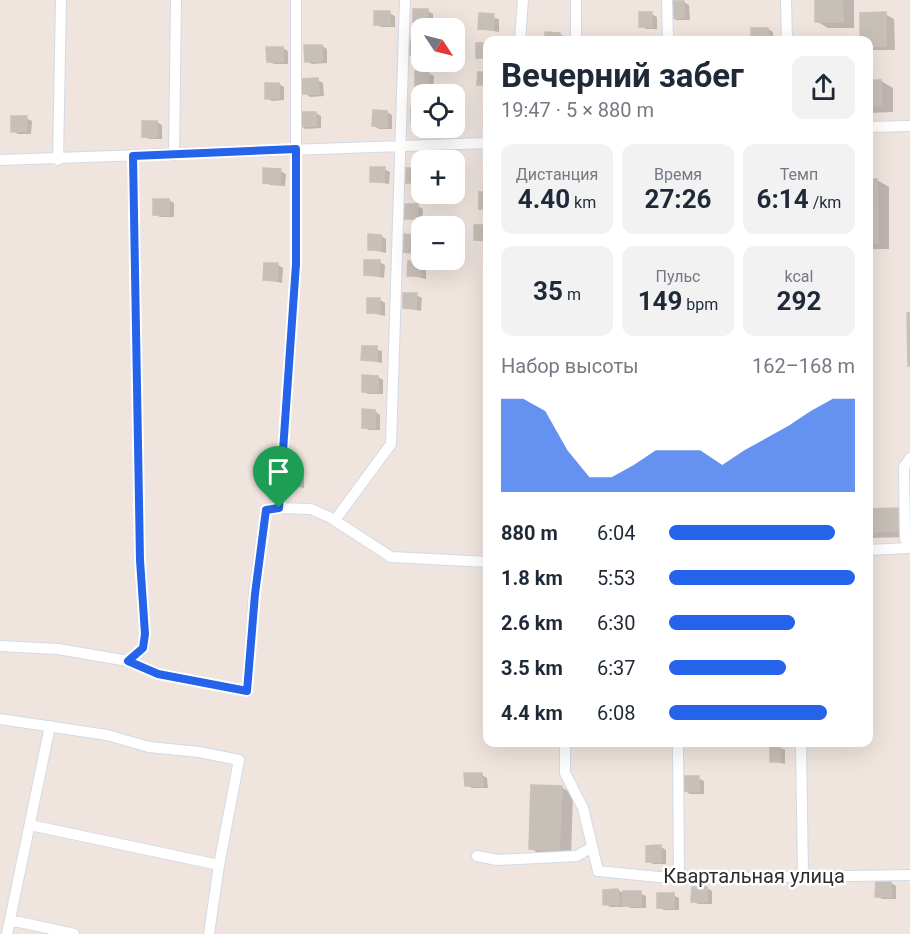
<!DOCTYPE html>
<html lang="ru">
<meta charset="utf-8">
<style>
body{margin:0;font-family:Roboto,sans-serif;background:#f2f2f3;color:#1f2937;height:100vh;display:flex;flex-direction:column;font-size:22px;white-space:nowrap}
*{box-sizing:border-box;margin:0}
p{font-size:20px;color:#747a83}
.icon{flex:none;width:33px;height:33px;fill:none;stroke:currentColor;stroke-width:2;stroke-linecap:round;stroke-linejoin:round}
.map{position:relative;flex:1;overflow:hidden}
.side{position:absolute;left:483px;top:36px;width:390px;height:711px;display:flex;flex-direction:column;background:#fff;border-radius:12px;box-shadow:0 6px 24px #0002}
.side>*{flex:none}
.needle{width:39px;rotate:125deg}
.tools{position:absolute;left:411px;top:18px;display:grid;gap:12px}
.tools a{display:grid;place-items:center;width:54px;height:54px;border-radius:12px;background:#fff;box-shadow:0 6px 24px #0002;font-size:30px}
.pin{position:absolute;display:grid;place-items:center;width:51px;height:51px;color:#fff;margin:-62px -26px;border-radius:50% 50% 50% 0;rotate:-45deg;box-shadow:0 0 6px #0007}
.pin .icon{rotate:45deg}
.round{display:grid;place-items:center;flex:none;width:63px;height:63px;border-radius:12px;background:#f2f2f3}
.head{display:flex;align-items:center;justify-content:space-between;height:102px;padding:0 18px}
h1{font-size:33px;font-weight:700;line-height:45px}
.metrics{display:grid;grid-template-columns:repeat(3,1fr);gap:9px;height:102px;padding:6px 18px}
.metrics div{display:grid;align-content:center;border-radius:12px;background:#f2f2f3;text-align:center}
.metrics b{font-size:26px;font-weight:700}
.metrics small{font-size:16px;font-weight:400}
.metrics p{font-size:16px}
.chart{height:168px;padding:12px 18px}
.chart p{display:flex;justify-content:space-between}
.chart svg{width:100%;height:108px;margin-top:6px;fill:#2563eb;opacity:.7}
ul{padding:0 18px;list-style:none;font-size:20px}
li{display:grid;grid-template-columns:96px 72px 1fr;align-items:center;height:45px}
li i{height:15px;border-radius:8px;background:#2563eb}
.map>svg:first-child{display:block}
</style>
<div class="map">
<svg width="910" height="934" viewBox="0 0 910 934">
<rect width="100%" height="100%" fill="#efe4de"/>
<path fill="#0003" d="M816,0H854V28H828L816,21Z
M684,2L689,5L690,20H676L671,17Z
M428,11L433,14V25L420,24L414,21Z
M389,13L395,16V27H381L376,24Z
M652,14L657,17V29H646L641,26Z
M861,14H885L894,19L895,50H868V40H861Z
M480,15L499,19V32L479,28Z
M768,29L773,32V40H753L752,30Z
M547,34H560L565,37V40H547Z
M322,46L327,49V63L312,64L306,61Z
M282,48L288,51V64H274L268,61Z
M428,73L434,76L433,89L416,85Z
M317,80L323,83L324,96L310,97L305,93Z
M868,81H881L893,88V112L868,113Z
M279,84L284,87V100L272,101L266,98Z
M387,112L392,115V129H379L374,126Z
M316,113L321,116V128L305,129L300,125Z
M26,118L32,121L31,134H18L13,131Z
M157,122L162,125V139H149L143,136Z
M384,169L390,172L389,184L371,181Z
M422,170V185L406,182Z
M280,171L286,174L285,186L270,185L264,182Z
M868,180H877L889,187V249H868Z
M168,200L174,203V217H160L155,214Z
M417,206L423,209L422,222L403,218Z
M381,236L386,239V253L369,249Z
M415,236L420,239V255L402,252Z
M379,262L385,265L384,278L365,274Z
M421,262L426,266V279L409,275Z
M278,265L283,268L282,283L264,279Z
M416,295L422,298L421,311L404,308Z
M380,300L385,303V316L368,312Z
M363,347L382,351V363L363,359Z
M364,377H378L383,380V394H368L363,391Z
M375,411L380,415V430H369L363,427Z
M299,471L304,475V488L285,484Z
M898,510L910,517V537L868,538V511Z
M536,742H566V745H541Z
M779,747L785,750V764L772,761Z
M482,775L487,778L488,788H472L466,785Z
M698,778L704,781V794H690L685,791Z
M561,787L573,794L571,856L542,855L530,848Z
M661,847L666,850V864H653L648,861Z
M891,883L896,886V899H882L877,896Z
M707,888L712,891V904H698L693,901Z
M618,890L625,894L640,893L646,896V908H630L624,904V907H610L605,904Z
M673,895L679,898V910H664L659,907Z"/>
<path fill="#c7c0b9" stroke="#cbc0b7" stroke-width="1.5" d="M815,0H842L843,22H815Z
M669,1H684V18H669Z
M413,9H428V22H413Z
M374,11H390V25H374Z
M639,12H652V27H639Z
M886,12V46H868V40H860V13Z
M479,13L494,14L493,30L478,29Z
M751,28H768V40H751Z
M545,32L560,33V40H545Z
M409,40H422V55H409Z
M476,43H488V58H476Z
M304,45H322V61L305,62Z
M266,47H283V62H267Z
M415,71H429L428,87L415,86Z
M478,72H488V85H477Z
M318,78L319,94H303L302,79Z
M868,80H881L882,106H868Z
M265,83H279V98L265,99Z
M411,107H422V122H411Z
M373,110L387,111V127L372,126Z
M298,112H316V126H299Z
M11,116H27L26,131L11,132Z
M142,121H157V137H142Z
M370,167H385L384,182H370Z
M263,168L281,169L280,184L263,183Z
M405,168H422V183H405Z
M868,179H877L878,243H868Z
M479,192H488V209H479Z
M153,199H169V215H153Z
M402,204H418L417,219H402Z
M474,225H488V241L474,240Z
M368,234L381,235V250H368Z
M401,234L415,235V253L401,252Z
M364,260H380L379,276L364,275Z
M408,261H421V276H407Z
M264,263H278L277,281L263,280Z
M403,293H417L416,309L403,308Z
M367,298H380V313H367Z
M907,313H910V366H908Z
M362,346H377V361L361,360Z
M362,375L378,376V392H362Z
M362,409L375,410V428H362Z
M284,469L299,470V485H283Z
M899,508L900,531L868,532V509Z
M770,746H780V762H770Z
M464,773H482L483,786H465Z
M683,776H699V792L683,791Z
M531,785L562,786L559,850L529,849Z
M661,845V862H646V846Z
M876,882H891V897H875Z
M692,887H707V902H691Z
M618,889L619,904L603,905V890Z
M623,891H641V906H623Z
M657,893H674V908H657Z"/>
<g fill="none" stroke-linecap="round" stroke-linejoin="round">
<defs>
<path id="minor" d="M296,0V264L279,508L311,509L331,518L391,557L488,562
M667,0L668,40
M786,0L787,40
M520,40L523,0
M576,40V0
M868,127L910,126
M174,155L176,0
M0,160L488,143
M58,160L61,0
M910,458L904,467L905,539L910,545
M335,520L391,444L405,0
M868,550L910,548
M0,646L58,649L128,661L137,656L143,648L145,634L140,560L133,156
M128,661L158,674L247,691L254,594L266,510L279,508
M0,719L107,735L149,747L199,752L239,760L219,865L30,825
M565,742V773L583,808L598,871L679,879L910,875
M678,742L679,879
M801,742L803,876
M477,856L497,860L577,856L592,847
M10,920L74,934
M7,934L50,726
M209,934L219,865"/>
</defs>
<use href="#minor" stroke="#d3dae6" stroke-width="12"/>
<use href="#minor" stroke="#fff" stroke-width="10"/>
</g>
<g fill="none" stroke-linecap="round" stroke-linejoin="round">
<defs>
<path id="route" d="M296,149V264L279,508L266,510L255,594L247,691L158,674L128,661L143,648L145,634L140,560L133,156Z"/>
</defs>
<use href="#route" stroke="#fff" stroke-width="12"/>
<use href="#route" stroke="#2563eb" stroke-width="8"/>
</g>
<g text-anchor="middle" stroke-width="5" stroke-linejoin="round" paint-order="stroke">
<g font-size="20" fill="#2c2c2c" stroke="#fff">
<text x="754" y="883">Квартальная улица</text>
</g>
</g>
</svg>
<div class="tools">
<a><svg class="needle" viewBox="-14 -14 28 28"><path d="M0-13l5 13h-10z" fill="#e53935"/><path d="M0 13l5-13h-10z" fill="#747a83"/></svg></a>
<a><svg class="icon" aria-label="locate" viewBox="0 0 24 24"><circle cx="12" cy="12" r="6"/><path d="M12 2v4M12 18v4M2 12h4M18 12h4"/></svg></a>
<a>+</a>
<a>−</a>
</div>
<div class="pin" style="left:279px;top:508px;background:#1e9e55"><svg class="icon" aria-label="arrive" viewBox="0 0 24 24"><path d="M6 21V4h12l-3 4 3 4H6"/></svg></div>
<section class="side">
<div class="head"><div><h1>Вечерний забег</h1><p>19:47 · 5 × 880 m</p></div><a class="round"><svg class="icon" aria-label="share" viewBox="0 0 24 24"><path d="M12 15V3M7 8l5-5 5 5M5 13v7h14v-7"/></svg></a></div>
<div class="metrics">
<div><p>Дистанция</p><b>4.40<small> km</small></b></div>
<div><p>Время</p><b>27:26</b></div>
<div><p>Темп</p><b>6:14<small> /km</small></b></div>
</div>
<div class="metrics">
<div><b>35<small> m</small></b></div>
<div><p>Пульс</p><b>149<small> bpm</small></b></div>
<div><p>kcal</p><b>292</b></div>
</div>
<div class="chart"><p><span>Набор высоты</span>162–168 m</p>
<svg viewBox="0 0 160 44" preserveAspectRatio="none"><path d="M0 44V6L10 6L20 11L30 27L40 38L50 38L60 33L70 27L80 27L90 27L100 33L110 27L120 22L130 17L140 11L150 6L160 6V44z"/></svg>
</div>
<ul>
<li><b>880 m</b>6:04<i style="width:89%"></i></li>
<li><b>1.8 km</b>5:53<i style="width:100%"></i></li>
<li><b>2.6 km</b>6:30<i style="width:68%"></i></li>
<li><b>3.5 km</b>6:37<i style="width:63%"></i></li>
<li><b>4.4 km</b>6:08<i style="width:85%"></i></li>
</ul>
</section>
</div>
